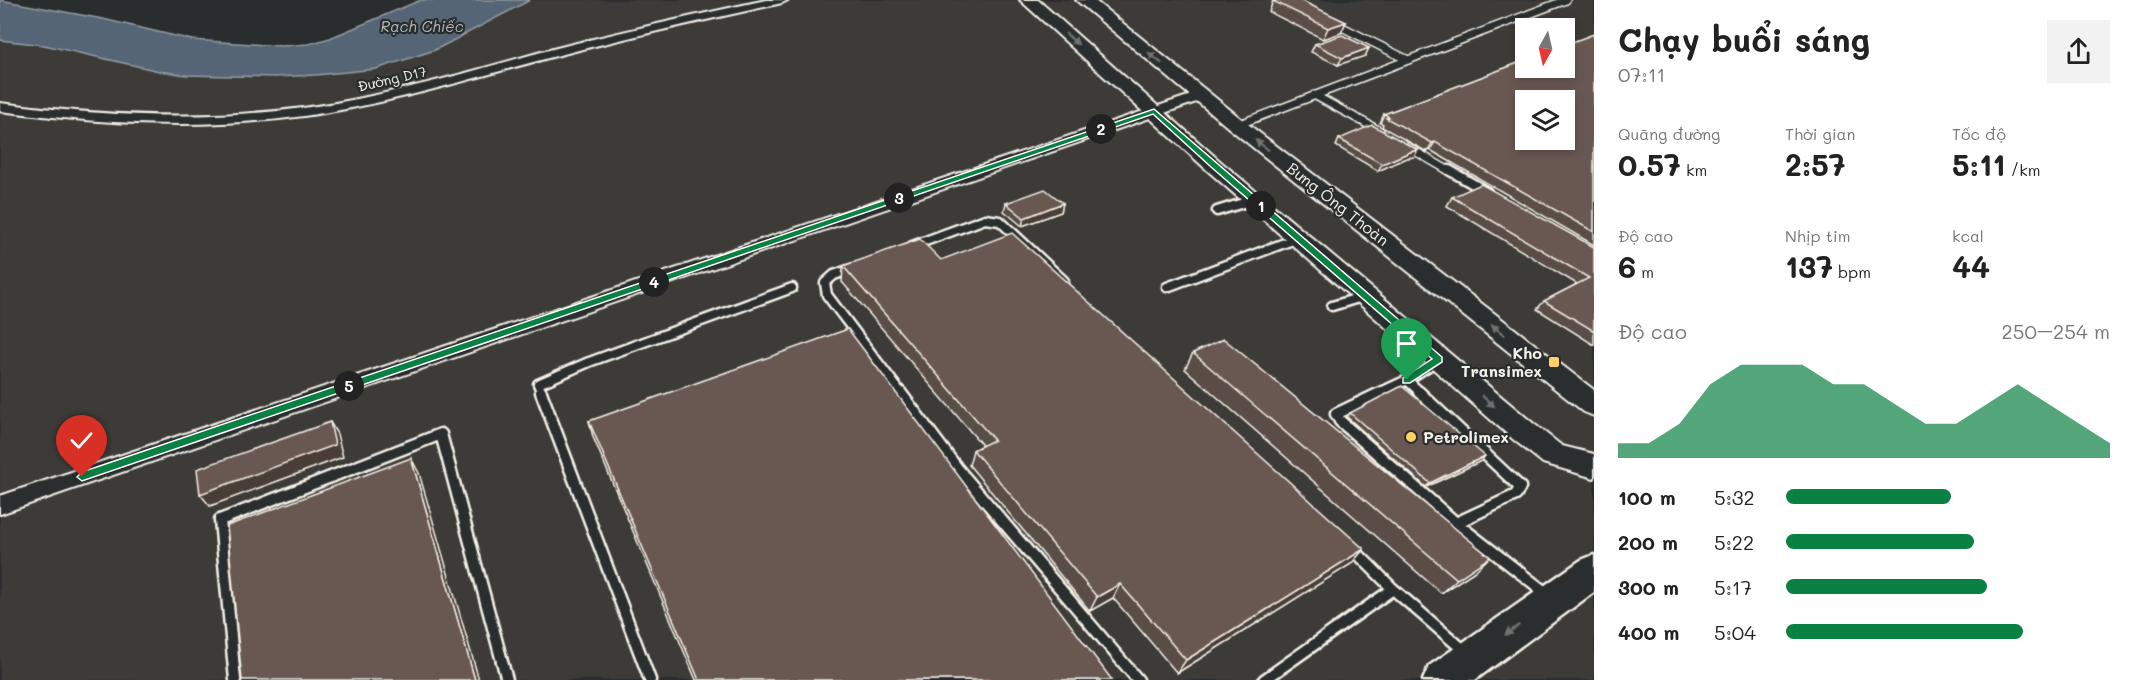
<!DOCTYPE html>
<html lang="vi">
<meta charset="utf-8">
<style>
body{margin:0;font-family:Mali,sans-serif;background:#f2f2f2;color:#222;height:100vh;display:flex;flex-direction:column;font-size:22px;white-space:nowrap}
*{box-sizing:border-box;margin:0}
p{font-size:20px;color:#767676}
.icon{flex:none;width:33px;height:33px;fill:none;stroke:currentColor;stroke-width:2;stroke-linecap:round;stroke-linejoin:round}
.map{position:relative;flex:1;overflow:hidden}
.panel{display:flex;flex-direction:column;background:#fff;width:540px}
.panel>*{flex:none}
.needle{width:39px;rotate:188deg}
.tools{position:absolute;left:1515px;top:18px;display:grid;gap:12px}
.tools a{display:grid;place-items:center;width:60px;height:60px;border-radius:0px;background:#fff;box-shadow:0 3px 9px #0003;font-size:30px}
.pin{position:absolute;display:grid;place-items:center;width:51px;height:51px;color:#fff;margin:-62px -26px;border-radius:50% 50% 50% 0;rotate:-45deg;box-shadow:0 0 6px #0007}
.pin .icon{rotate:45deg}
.km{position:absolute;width:30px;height:30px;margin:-15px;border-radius:50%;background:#222;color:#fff;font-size:16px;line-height:30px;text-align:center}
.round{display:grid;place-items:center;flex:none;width:63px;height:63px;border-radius:0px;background:#f2f2f2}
.head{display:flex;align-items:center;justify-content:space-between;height:102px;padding:0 24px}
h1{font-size:33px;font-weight:700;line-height:45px}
.metrics{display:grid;grid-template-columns:repeat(3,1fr);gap:9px;height:102px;padding:6px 24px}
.metrics div{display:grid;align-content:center}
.metrics b{font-size:30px;font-weight:700}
.metrics small{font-size:16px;font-weight:400}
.metrics p{font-size:16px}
.chart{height:168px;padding:12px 24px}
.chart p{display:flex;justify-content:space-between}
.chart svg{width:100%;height:108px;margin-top:6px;fill:#0b8043;opacity:.7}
ul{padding:0 24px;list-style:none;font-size:20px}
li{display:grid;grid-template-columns:96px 72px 1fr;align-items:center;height:45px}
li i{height:15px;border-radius:8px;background:#0b8043}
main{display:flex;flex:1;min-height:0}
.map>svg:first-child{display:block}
</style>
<main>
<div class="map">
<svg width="1594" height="680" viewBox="0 0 1594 680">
<rect width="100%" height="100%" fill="#2a2d2e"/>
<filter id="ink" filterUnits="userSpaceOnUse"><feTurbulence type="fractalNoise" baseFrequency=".0167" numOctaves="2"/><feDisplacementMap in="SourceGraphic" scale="12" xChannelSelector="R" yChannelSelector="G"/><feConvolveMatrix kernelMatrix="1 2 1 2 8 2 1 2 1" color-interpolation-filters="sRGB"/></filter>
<g filter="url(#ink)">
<path fill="#3d3a38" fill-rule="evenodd" d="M530,0H1594V680H0V40L44,45L159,71L186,75L275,77L316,75L376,69L435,50ZM1526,28H1564V68H1526ZM1526,100H1564V140H1526Z"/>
<path fill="#546576" stroke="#949da4" stroke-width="1.5" d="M0,0L103,19L192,40L282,46L309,44L330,38L421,0H530L435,50L376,69L316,75L275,77L186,75L159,71L44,45L0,40Z"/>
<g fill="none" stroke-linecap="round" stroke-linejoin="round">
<defs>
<path id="lane-far2" d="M1334,23L1408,60
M1314,95L1380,131
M1237,125L1566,0
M1408,147L1451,172"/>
<path id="lane-far1" d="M1449,170L1487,192
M1217,211L1253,200
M912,246L985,219L1000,221L1064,281
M854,268L834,275L825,283L827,295L901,393
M1167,287L1298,238
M1332,306L1365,296
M1407,380L1421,393
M542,393L538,384L589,362L792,288
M1379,393L1407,380L1438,360"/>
<path id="lane" d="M541,392L650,680
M900,392L957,468L1138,680
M1382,392L1336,414L1340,421L1456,523L1550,596
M1419,392L1520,487L1516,495L1456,523
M1393,589L1467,653
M235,680L220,520L441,434L507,680
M1264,680L1393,589L1351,547"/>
<path id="street" d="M766,0H788L782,3C706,20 631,36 556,56C472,78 390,104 304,116C203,130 101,124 0,111V103C101,116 202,121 303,108C385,97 465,73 545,51C618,32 692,16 766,0Z
M1200,92L1205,93L1207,96L1205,99L0,514V496Z"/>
<path id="secondary" d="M1020,0H1038L1221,162L1534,424L1562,446L1594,454V478L1543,463L1514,440L1207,170Z
M1076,0H1094L1244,121L1594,390V416L1584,412L1230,129Z"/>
<path id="primary" d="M1594,555V592L1475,680H1423L1429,666L1581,560Z"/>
</defs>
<use href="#lane-far2" stroke="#f4f1e8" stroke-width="10"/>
<use href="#lane-far1" stroke="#f4f1e8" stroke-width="13"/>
<use href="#lane" stroke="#f4f1e8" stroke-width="15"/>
<use href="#street" stroke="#f4f1e8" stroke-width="4"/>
<use href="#secondary" stroke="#f4f1e8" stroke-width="4"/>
<use href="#primary" stroke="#f4f1e8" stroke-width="5"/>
<use href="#lane-far2" stroke="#2a2d2e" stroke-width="7"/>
<use href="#lane-far1" stroke="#2a2d2e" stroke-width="8"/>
<use href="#lane" stroke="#2a2d2e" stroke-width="10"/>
<use href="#street" fill="#2a2d2e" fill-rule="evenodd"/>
<use href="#secondary" fill="#2a2d2e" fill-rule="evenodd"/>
<use href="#primary" fill="#2a2d2e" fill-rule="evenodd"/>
</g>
<path fill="#5a4d46" stroke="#f4f1e8" stroke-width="1.5" d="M1273,1L1346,22L1341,33L1323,39L1269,12Z
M1594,34V245L1430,150L1427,152L1382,127L1383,124L1380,123L1384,114Z
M1315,44L1369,48L1365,56L1338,65L1311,52Z
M1339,139L1414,157L1406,158L1378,171L1336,146Z
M1452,197L1594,247V345L1537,309L1544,301L1577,284L1447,206Z
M1006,203H1063L1061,212L1022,226L1004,211Z
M941,260L1364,549L1351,564L1177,673L1113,598L1090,611L969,465L973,450L982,445L842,282L843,266Z
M1193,353L1475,571L1441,593L1185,369Z
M1350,413L1481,461L1426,487L1347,417Z
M589,421L1112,680H696L593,437Z"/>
<path fill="#4a3e39" stroke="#f4f1e8" stroke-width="1.5" d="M1346,22L1341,33L1323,39L1328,28Z
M1369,48L1365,56L1338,65L1342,58Z
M1435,142L1430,150L1427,152L1432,143Z
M1418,150L1414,157L1406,158L1378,171L1382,164L1410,152Z
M1063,203L1061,212L1022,226L1024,218Z
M330,422L337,434L343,457L210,506L200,494Z
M1485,456L1481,461L1426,487L1430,483Z
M411,458L419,473L479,680H475Z
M1364,549L1351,564L1177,673L1186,660Z
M1490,557L1475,571L1441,593L1457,579Z
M1120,584L1113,598L1090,611L1097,597Z"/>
<path fill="#695951" stroke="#f4f1e8" stroke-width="1.5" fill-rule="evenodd" d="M1277,0H1300L1346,22L1328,28L1273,1Z
M1594,34V232L1435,142L1432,143L1386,118L1389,117L1384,114L1526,60V68H1564V45ZM1526,100H1564V140H1526Z
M1342,35L1369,48L1342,58L1315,44Z
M1372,125L1418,150L1410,152L1382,164L1339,139Z
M1481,184L1594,247V331L1544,301L1589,278L1452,197Z
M1045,189L1063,203L1024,218L1006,203Z
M1012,233L1364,549L1186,660L1120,584L1097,597L973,450L994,440L843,266L920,239L941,260Z
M848,329L1112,680H699L589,421Z
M1224,339L1490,557L1457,579L1193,353Z
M1402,386L1485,456L1430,483L1350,413Z
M330,422L335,445L200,494L197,469Z
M411,458L475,680H242L227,526Z"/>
<defs><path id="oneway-solid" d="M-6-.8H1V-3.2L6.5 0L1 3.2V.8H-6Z" transform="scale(1.5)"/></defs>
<g fill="#71726f">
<use href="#oneway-solid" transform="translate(1072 39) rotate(41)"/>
<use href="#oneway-solid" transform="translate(1155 58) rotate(-141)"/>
<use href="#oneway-solid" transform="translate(1262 145) rotate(-142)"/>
<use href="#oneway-solid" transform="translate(1498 330) rotate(-142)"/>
<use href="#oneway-solid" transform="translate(1488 401) rotate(41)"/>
<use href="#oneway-solid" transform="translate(1512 630) rotate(144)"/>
</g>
</g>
<path fill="#0b8043" stroke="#fff" stroke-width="1.5" d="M1154,109L1442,357V362L1410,383H1403V378L1432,359L1211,167L1153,114L82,481L77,477L82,472Z"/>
<g fill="#ffd166" stroke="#2a2d2e" stroke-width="2">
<rect x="1548" y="356" width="12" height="12" rx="3"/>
<circle cx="1411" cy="437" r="6"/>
</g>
<g text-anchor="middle" stroke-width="4.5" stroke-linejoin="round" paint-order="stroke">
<g font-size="14" fill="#f4f1e8" stroke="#2a2d2e">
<text transform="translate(392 79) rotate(-13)" y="5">Đường D17</text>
</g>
<g font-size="15" font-style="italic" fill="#b4b9ba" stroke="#2a2d2e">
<text x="422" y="32">Rạch Chiếc</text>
</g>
<g font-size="16" fill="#f4f1e8" stroke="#2a2d2e">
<text transform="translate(1338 204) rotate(38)" y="6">Bưng Ông Thoàn</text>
</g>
<g font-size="16" font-weight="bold" fill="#f4f1e8" stroke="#2a2d2e" text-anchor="end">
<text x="1542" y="359">Kho<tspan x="1542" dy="18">Transimex</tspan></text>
<text x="1423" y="443" text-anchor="start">Petrolimex</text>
</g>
</g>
</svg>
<div class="tools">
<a><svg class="needle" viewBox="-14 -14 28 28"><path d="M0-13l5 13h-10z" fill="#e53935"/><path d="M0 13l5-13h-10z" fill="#767676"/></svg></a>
<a><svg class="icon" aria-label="layers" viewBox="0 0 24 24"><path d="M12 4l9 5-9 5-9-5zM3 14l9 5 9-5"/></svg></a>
</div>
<div class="pin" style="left:1407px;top:380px;background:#1e9e55"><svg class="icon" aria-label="arrive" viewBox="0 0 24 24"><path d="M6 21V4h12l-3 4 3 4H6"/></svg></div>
<div class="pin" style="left:82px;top:477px;background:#d93025"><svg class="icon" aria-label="check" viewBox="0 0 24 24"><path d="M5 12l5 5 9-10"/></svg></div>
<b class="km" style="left:1261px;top:206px">1</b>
<b class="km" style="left:1101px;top:129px">2</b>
<b class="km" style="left:899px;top:198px">3</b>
<b class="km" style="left:654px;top:282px">4</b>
<b class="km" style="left:349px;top:386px">5</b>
</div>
<section class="panel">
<div class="head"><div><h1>Chạy buổi sáng</h1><p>07:11</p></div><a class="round"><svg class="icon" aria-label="share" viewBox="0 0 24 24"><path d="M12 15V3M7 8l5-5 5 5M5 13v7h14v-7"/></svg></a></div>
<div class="metrics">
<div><p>Quãng đường</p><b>0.57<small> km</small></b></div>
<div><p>Thời gian</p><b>2:57</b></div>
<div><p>Tốc độ</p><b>5:11<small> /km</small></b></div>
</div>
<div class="metrics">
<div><p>Độ cao</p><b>6<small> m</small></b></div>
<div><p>Nhịp tim</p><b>137<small> bpm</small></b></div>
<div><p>kcal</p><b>44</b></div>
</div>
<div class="chart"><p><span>Độ cao</span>250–254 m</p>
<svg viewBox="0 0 160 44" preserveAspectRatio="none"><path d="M0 44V38L10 38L20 30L30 14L40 6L50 6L60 6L70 14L80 14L90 22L100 30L110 30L120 22L130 14L140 22L150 30L160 38V44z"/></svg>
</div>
<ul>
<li><b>100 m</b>5:32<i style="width:51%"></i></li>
<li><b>200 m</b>5:22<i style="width:58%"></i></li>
<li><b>300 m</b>5:17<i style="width:62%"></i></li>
<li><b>400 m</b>5:04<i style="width:73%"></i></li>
</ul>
</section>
</main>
